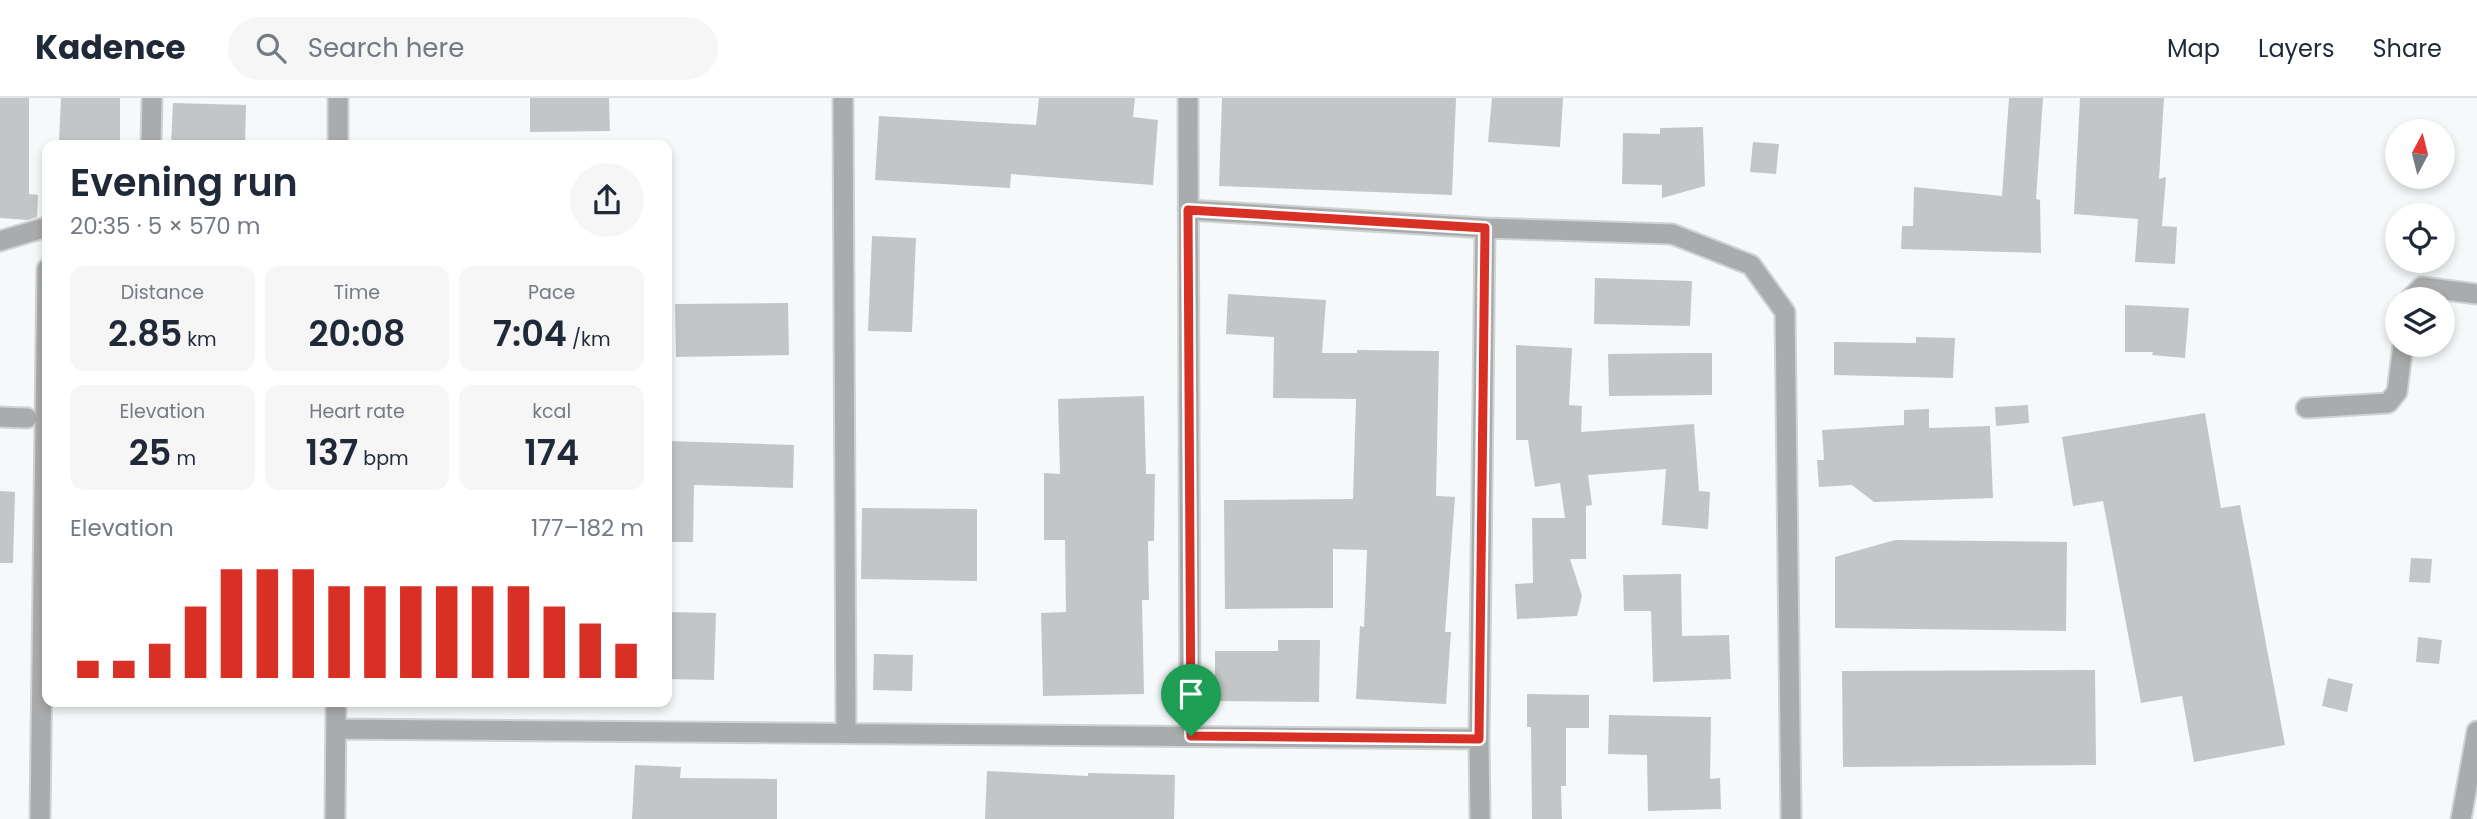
<!DOCTYPE html>
<meta charset="utf-8">
<style>
body{margin:0;font-family:Poppins,sans-serif;background:#f6f6f7;color:#1f2937;height:100vh;display:flex;flex-direction:column;font-size:26px;white-space:nowrap}
*{box-sizing:border-box;margin:0}
p{font-size:23px;color:#747a83}
.icon{flex:none;width:38px;height:38px;fill:none;stroke:currentColor;stroke-width:2;stroke-linecap:round;stroke-linejoin:round}
.map{position:relative;flex:1;overflow:hidden}
.side{position:absolute;left:42px;top:42px;width:630px;height:567px;display:flex;flex-direction:column;background:#fff;border-radius:14px;box-shadow:0 4px 10px #0003}
.side>*{flex:none}
.needle{width:46px;rotate:7deg}
.controls{position:absolute;left:2385px;top:21px;display:grid;gap:14px}
.controls a{display:grid;place-items:center;width:70px;height:70px;border-radius:50%;background:#fff;box-shadow:0 4px 10px #0003;font-size:35px}
.pin{position:absolute;display:grid;place-items:center;width:60px;height:60px;color:#fff;margin:-72px -30px;border-radius:50% 50% 50% 0;rotate:-45deg;box-shadow:0 0 7px #0007}
.pin .icon{rotate:45deg}
.round{display:grid;place-items:center;flex:none;width:74px;height:74px;border-radius:37px;background:#f6f6f7}
.overview{display:flex;align-items:center;justify-content:space-between;height:119px;padding:0 28px}
h1{font-size:38px;font-weight:600;line-height:52px}
.metrics{display:grid;grid-template-columns:repeat(3,1fr);gap:10px;height:119px;padding:7px 28px}
.metrics div{display:grid;align-content:center;border-radius:14px;background:#f6f6f7;text-align:center}
.metrics b{font-size:35px;font-weight:600}
.metrics small{font-size:19px;font-weight:400}
.metrics p{font-size:19px}
.chart{height:196px;padding:14px 28px}
.chart p{display:flex;justify-content:space-between}
.chart svg{width:100%;height:126px;margin-top:7px;stroke:#d93025;stroke-width:6}
header{display:flex;align-items:center;gap:42px;box-sizing:border-box;height:98px;padding:0 35px;background:#fff;border-bottom:2px solid #e0e1e3}
header strong{font-size:33px}
nav{display:flex;gap:38px;margin-inline-start:auto;font-size:24px}
.search{width:490px;height:63px;background:#f6f6f7;display:flex;align-items:center;gap:18px;box-sizing:border-box;padding:0 24px;border-radius:38px;color:#747a83;font-size:26px}
.map>svg:first-child{display:block}
</style>
<header>
<strong>Kadence</strong>
<div class="search"><svg class="icon" aria-label="search" viewBox="0 0 24 24"><circle cx="10" cy="10" r="6"/><path d="M15 15l6 6"/></svg>Search here</div>
<nav><a>Map</a><a>Layers</a><a>Share</a></nav>
</header>
<div class="map">
<svg width="2477" height="721" viewBox="0 0 2477 721">
<rect width="100%" height="100%" fill="#f5f9fa"/>
<path fill="#c2c6c7" d="M0,0H29V96L38,97L37,119L28,122L0,120Z
M61,0H120V47L59,44Z
M530,0H609L610,33L530,34Z
M1039,0H1135L1133,19L1158,22L1153,87L1011,76L1010,90L875,82L879,18L1036,27Z
M1222,0H1456L1452,97L1219,88Z
M1492,0H1563L1560,49L1488,44Z
M2009,0H2043L2036,101L2040,102L2041,155L1901,151L1902,128H1913L1914,89L2002,98Z
M2080,0H2164L2159,81L2166,79L2162,128L2177,129L2175,166L2135,164L2138,121L2074,116Z
M173,5L246,7L245,47H171Z
M1703,29L1705,88L1662,100V87L1622,86L1623,35L1660,36V30Z
M1753,44L1779,46L1776,76L1750,74Z
M872,138L916,140L912,234L868,233Z
M1595,180L1692,183L1690,228L1594,226Z
M1228,196L1326,202L1322,255H1357V252L1439,253L1436,398L1455,399L1445,534H1451L1446,606L1356,601L1360,528L1364,529L1367,452L1333,451V510L1225,511L1224,402L1353,401L1356,301L1273,300L1274,239L1226,236Z
M788,205L789,257L676,259L675,206Z
M2125,207L2189,210L2185,260L2152,257L2153,254H2125Z
M1916,239L1955,240L1953,280L1834,277V244L1916,245Z
M1516,247L1572,250L1569,307L1582,308L1581,334L1694,326L1699,393L1710,394L1708,431L1662,427L1666,371L1588,377L1592,407L1586,408V461H1570L1582,498L1577,518L1517,521L1515,486L1533,485L1532,420H1565L1560,385L1535,389L1528,342H1516Z
M1690,255H1712V297L1609,298L1608,256Z
M1144,298L1146,376H1155L1154,443H1148L1149,502H1142L1144,596L1043,598L1041,515L1066,514L1065,442H1044V375L1060,376L1058,301Z
M2028,307L2029,325L1996,328L1995,309Z
M1929,311V330L1990,328L1993,400L1874,404L1852,387L1819,389L1817,362H1824L1822,332L1904,327V312Z
M2205,315L2221,410L2240,407L2285,647L2194,664L2182,598L2141,605L2103,403L2073,408L2062,339Z
M667,343L794,347L793,390L694,387L693,444H667Z
M0,393L15,394L13,465H0Z
M862,410L977,411V483L861,481Z
M1895,442L2067,444L2066,533L1835,530V459Z
M2411,460L2432,461L2430,485L2409,484Z
M1681,476L1682,538L1729,537L1731,581L1653,584L1651,513H1624L1623,477Z
M667,514L716,515L714,582L667,581Z
M2418,539L2442,542L2439,566L2416,564Z
M1278,542H1320L1319,604L1215,603V553H1278Z
M874,556L913,557L912,593L873,592Z
M2095,572L2096,667L1843,669L1842,573Z
M2328,580L2353,586L2347,614L2322,608Z
M1527,596L1589,597V630H1566V688H1561L1562,721H1532L1531,629H1527Z
M1609,617L1711,619L1710,681L1720,680L1721,711L1648,713L1647,657L1608,656Z
M635,667L681,669L680,680L777,681V721H632Z
M987,673L1088,678V675L1175,677L1174,721H985Z"/>
<g fill="none" stroke-linecap="round" stroke-linejoin="round">
<defs>
<path id="minor" d="M843,0L846,635
M1188,0L1190,638
M151,47L152,0
M338,47V0
M1188,112L1485,130L1479,641
M1485,130L1672,136L1751,167L1785,214L1791,721
M0,143L47,129
M2410,201L2422,189L2477,196
M2306,310L2388,305L2397,294L2403,247
M0,319L27,320
M336,631L1479,641L1480,721
M40,721L47,171
M335,721L336,604
M2461,721L2477,633"/>
</defs>
<use href="#minor" stroke="#d0d3d4" stroke-width="23"/>
<use href="#minor" stroke="#aaabac" stroke-width="19"/>
</g>
<g fill="none" stroke-linecap="round" stroke-linejoin="round">
<defs>
<path id="route" d="M1188,112L1485,130L1479,641L1191,638Z"/>
</defs>
<use href="#route" stroke="#fff" stroke-width="14"/>
<use href="#route" stroke="#d93025" stroke-width="9"/>
</g>
</svg>
<div class="controls">
<a><svg class="needle" viewBox="-14 -14 28 28"><path d="M0-13l5 13h-10z" fill="#e53935"/><path d="M0 13l5-13h-10z" fill="#747a83"/></svg></a>
<a><svg class="icon" aria-label="locate" viewBox="0 0 24 24"><circle cx="12" cy="12" r="6"/><path d="M12 2v4M12 18v4M2 12h4M18 12h4"/></svg></a>
<a><svg class="icon" aria-label="layers" viewBox="0 0 24 24"><path d="M12 4l9 5-9 5-9-5zM3 14l9 5 9-5"/></svg></a>
</div>
<div class="pin" style="left:1191px;top:638px;background:#1e9e55"><svg class="icon" aria-label="arrive" viewBox="0 0 24 24"><path d="M6 21V4h12l-3 4 3 4H6"/></svg></div>
<section class="side">
<div class="overview"><div><h1>Evening run</h1><p>20:35 · 5 × 570 m</p></div><a class="round"><svg class="icon" aria-label="share" viewBox="0 0 24 24"><path d="M12 15V3M7 8l5-5 5 5M5 13v7h14v-7"/></svg></a></div>
<div class="metrics">
<div><p>Distance</p><b>2.85<small> km</small></b></div>
<div><p>Time</p><b>20:08</b></div>
<div><p>Pace</p><b>7:04<small> /km</small></b></div>
</div>
<div class="metrics">
<div><p>Elevation</p><b>25<small> m</small></b></div>
<div><p>Heart rate</p><b>137<small> bpm</small></b></div>
<div><p>kcal</p><b>174</b></div>
</div>
<div class="chart"><p><span>Elevation</span>177–182 m</p>
<svg viewBox="0 0 160 44" preserveAspectRatio="none"><path d="M5 44V38M15 44V38M25 44V32M35 44V19M45 44V6M55 44V6M65 44V6M75 44V12M85 44V12M95 44V12M105 44V12M115 44V12M125 44V12M135 44V19M145 44V25M155 44V32"/></svg>
</div>
</section>
</div>
